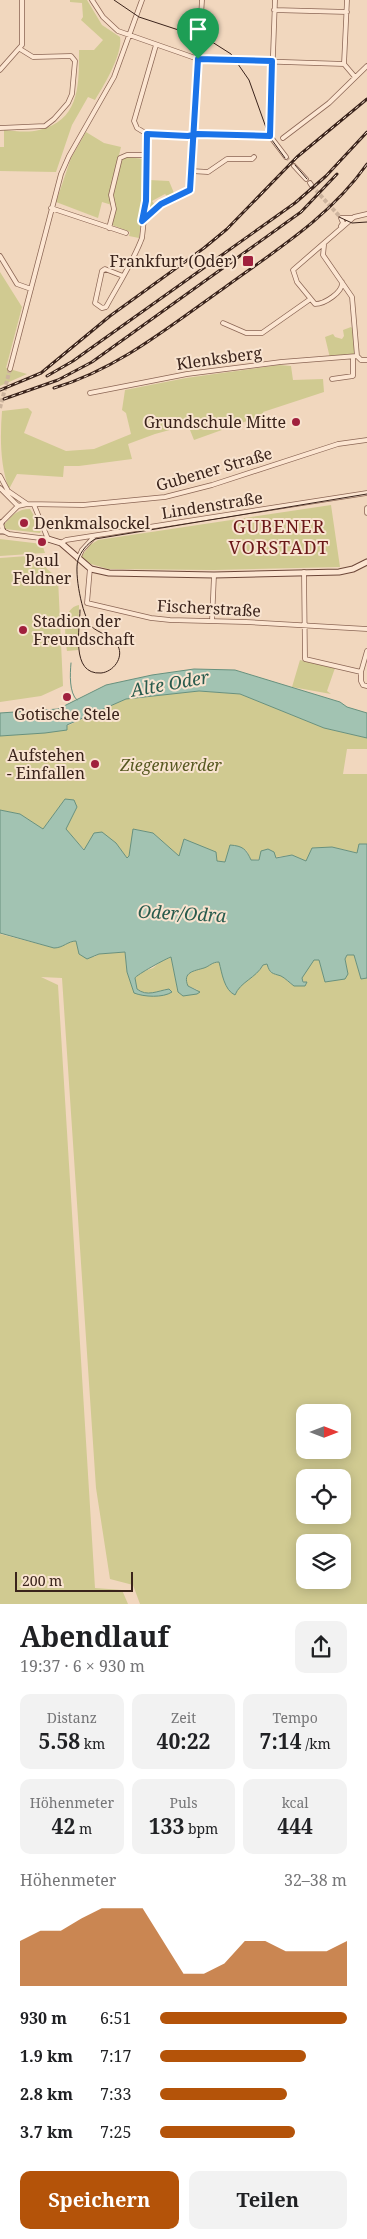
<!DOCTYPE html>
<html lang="de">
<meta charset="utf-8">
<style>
body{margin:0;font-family:"Noto Serif",serif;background:#f2f2f2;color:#202124;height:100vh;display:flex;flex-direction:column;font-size:19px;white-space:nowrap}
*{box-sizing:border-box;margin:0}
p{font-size:16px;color:#757577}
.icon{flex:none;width:28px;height:28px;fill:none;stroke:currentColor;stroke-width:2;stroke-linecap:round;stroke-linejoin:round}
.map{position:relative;height:1604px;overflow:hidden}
.drawer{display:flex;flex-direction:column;background:#fff;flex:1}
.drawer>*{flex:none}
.needle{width:32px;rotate:90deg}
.controls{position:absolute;left:296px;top:1404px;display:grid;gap:10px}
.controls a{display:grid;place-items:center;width:55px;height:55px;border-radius:10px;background:#fff;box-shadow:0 2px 12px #0003;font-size:25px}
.scale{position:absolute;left:15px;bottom:12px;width:118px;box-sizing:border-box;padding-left:5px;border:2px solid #3a231b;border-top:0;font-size:14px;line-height:18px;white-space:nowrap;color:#3a231b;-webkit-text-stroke:4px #f8e3cf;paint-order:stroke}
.pin{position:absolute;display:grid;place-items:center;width:42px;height:42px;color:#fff;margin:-51px -21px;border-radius:50% 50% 50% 0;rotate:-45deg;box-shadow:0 0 5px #0007}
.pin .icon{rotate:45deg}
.round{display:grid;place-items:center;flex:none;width:52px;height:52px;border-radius:10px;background:#f2f2f2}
.summary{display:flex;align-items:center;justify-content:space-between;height:85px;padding:0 20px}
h1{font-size:28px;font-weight:700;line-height:38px}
.stats{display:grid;grid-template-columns:repeat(3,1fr);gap:8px;height:85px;padding:5px 20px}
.stats div{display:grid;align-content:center;border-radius:10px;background:#f2f2f2;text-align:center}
.stats b{font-size:21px;font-weight:700}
.stats small{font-size:14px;font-weight:400}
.stats p{font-size:14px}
.chart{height:140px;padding:10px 20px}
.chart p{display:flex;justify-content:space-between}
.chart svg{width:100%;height:90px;margin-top:5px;fill:#b45309;opacity:.7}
.cta{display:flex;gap:10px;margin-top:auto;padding:10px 20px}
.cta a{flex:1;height:58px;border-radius:10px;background:#b45309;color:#fff;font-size:20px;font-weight:700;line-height:58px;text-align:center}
.cta a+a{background:#f2f2f2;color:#202124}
ul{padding:0 20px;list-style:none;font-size:16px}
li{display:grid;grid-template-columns:80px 60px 1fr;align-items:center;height:38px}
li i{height:12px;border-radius:6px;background:#b45309}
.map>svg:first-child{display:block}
</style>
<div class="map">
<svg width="367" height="1604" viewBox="0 0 367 1604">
<rect width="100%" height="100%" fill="#f1d7be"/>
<path fill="#d0ca91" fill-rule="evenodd" d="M70,0H87L102,25L120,37C123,54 104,85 95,100L88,97L72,125L56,172L0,171V147H4V130C15,131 28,133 39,130C80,120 79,85 79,50H94L103,40L81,20L83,17L82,3L70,2Z
M86,132L104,143L121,147L109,196L112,205L102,202L98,218L56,202L71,158Z
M127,157L144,159V202L139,238L129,236L130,232L112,225L116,209L113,195L122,159Z
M149,180L169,181L174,193L167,196L165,194L152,201L155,205L149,211L147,210Z
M0,272L22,307L6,368L27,374L0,386Z
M351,327L354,330L356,355L330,358L325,337L333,334L335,337L342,339L344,336L343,330Z
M279,365L291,366L293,380L323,379L324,392L263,412L264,415L194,440L188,425L155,434L128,444L132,459L79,466H64L63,477L17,474L9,489C0,465 0,437 2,411L28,408L32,412L24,433L66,451L94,449L131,434L126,413L122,410L125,390L186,378Z
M331,505L340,567L214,570L108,569L91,564L81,557L90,545L98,540Z
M30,509L42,529L40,533L5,529L4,525C12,515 18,509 30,509Z
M0,539L42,544L45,553L0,556Z
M41,555L47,569L58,578L63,686L41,696L0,702V558Z
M79,605L78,650L67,651C65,638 61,608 79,605Z
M300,660L335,668L327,691L331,694L292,687Z
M198,691L240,694L324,728L367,738V749H347L343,774H367V844H359L358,853L332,847L306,861L292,855L251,860L247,851L231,845L225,862L217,861L184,839L179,856L153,833L134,829L129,856L127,858L116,843L94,833L85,850L65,829L77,807L65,799L43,829L20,814L0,810V736L67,726L126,699Z
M0,934L54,948C63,948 68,941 76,941L94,957L99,954L125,952L127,972L134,992L152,996L169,989C157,991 148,997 137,989L135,978L136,974L153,968L165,958L171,957L178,992L198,990L188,986C182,972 194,971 204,968C210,966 212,962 219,962L226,986L235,994C240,981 256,978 263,965L267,964C270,974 272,973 281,976C285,978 290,983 294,986L304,982L302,978L313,960H319L325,982L348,974L345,959L347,955H354L361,979L367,978V1604H140L133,1585L110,1579L96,1488L62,978L41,977L58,985L95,1588L122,1590L128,1604H0ZM305,1412H342V1450H305ZM305,1478H342V1515H305ZM305,1542H342V1580H305Z"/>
<path fill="#a2c3b2" stroke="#68917e" d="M194,669L235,670L340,702L347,707L367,713V738L324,728L240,694L199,691L126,699L67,725V730L45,733L0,736V713L58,709L106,685L152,675Z
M65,799L74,800L77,807L66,829L84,850L94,833L102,832L116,843L127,858L129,856L133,829L153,833L179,856L184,839L216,852L217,861L225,862L230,845C243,846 246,849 251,860H259L261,851L268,849L274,852L276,858L292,855L306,861L312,848L332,847L357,853L359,844H367V978L361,979L354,955H347L345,959L348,974L345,979L325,982L319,960H314L302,978L303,982H307L305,986H294C290,983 285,978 281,976C272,973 270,974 267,964L263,965C256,978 240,982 235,995C224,990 222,973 219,962C212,962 210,966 204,968C194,971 182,972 188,986L200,992L197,994L183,996L178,992L171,957C167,958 136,975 135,978L137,989C147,997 157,991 169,989L172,992C163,998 144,997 134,993L127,972L125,952L99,954L87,959L79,954L76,941C68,941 63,948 54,948L0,933V810L20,814L43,829Z"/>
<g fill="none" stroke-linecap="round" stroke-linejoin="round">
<path stroke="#68917e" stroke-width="1" d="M71,663C70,674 69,693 77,700"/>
<path stroke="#ccb39d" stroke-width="4" stroke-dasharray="4 2" stroke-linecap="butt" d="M286,157L294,166
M312,186L341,218
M0,408L10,369"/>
<defs>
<path id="street" d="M92,0L103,17L118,31L198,59L344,64L355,77
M274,10L347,12
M200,32L202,0
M156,45L134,121L137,128L147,134L270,136
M344,64L347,0
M0,70L22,45V0
M0,128L45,126L54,119L68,103L72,94L75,61L71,56L33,57L20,49
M270,136L275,0
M270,136L286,157
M283,138L329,103L367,66
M294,166L306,179
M191,171L208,172L227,159H252L254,157
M310,183L312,186
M51,208L126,233
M142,221L161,204L190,190L198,59
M341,226L343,223L341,218H352
M109,228L114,209L111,195L120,158L127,155H147
M324,245L323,255L352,297L357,356L361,360H367
M0,256L17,284L31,289
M123,276L105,269L102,271L95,303L102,308L106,307C118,285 133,262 142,238L146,201L147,134
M342,282C343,292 325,304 315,304L297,282L293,270L354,217L367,214
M223,323L246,333H262L309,300
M10,369L61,174L69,156L114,77L142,0
M332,379L353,376V357
M90,393L187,374L281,362L357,356
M0,476L8,491L27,504
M0,488L18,506
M34,505L48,539L9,534L3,531L1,523L18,506L27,504L83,505L165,497L212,485L338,444L367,440
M367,508V513
M61,543L66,540L367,493
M78,559L82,550L94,537
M90,568L87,603L151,618L170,620L246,622L367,629
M304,572L305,659L361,672
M212,621L214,575
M367,651L361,672V681L363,685L367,686"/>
<path id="secondary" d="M0,524L1,523
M0,531H3
M48,539L61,543L91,569L109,573L214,575L339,572L353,569L367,562"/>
</defs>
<use href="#street" stroke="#8b6655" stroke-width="5.5"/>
<use href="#secondary" stroke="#6d4739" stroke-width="7"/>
<use href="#street" stroke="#fce6d2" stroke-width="4"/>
<use href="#secondary" stroke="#fce6d2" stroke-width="5"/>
<path stroke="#3a231b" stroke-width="1" d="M114,0L139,17L209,40L231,54L249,80L269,136L285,158
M295,165L307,179
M339,217L352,223L367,222
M80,610C80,628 70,675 101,673C113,672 124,658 118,646C113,635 99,634 91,626C82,615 74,573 78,560C81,551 87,544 95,539L367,494"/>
<defs>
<path id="rail" d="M47,376L73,361L101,341L295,203L326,176L367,132
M54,388C118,369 170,326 224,288C276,250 330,217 367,164
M0,390L41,373L110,316L204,248L227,229L297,157L367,99
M4,399L58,380L92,362L301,212L337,174"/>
</defs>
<use href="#rail" stroke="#3a231b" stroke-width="3"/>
<use href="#rail" stroke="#f8e3cf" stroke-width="1" stroke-dasharray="4" stroke-linecap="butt"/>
</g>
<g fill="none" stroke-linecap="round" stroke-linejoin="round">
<defs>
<path id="route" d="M198,59L190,190L161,204L142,221L146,201L147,134L188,136L198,134L270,136L272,61L198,59"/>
</defs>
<use href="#route" stroke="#fff" stroke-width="10"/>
<use href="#route" stroke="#1a73e8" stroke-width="6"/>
</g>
<g fill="#a0203d" stroke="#f8e3cf" stroke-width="2">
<rect x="242" y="255" width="12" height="12" rx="2.5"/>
<circle cx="296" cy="422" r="5"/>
<circle cx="24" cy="523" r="5"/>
<circle cx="42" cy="542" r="5"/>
<circle cx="23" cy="630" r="5"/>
<circle cx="67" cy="697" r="5"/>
<circle cx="95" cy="764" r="5"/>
</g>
<g text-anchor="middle" stroke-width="4" stroke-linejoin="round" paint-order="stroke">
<g font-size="16" fill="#3a231b" stroke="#f8e3cf" text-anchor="end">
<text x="237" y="267">Frankfurt (Oder)</text>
<text x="286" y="428">Grundschule Mitte</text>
<text x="34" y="529" text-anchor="start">Denkmalsockel</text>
<text x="42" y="566" text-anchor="middle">Paul<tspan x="42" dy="18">Feldner</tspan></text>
<text x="33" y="627" text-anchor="start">Stadion der<tspan x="33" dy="18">Freundschaft</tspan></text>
<text x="67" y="720" text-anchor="middle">Gotische Stele</text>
<text x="85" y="761">Aufstehen<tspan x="85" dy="18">- Einfallen</tspan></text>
</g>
<g font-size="16" fill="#3a231b" stroke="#f8e3cf">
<text transform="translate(219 358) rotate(-8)" y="6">Klenksberg</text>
<text transform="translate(214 469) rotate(-16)" y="6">Gubener Straße</text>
<text transform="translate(212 505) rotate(-9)" y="6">Lindenstraße</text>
<text transform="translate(209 608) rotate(3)" y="6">Fischerstraße</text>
</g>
<g font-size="16" font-style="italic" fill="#565820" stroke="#f8e3cf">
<text x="171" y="771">Ziegenwerder</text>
</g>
<g font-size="18" letter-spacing="1" fill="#6a1718" stroke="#f8e3cf">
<text x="279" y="533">GUBENER<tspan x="279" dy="21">VORSTADT</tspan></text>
</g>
<g font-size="18" font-style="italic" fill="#295b4d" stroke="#f8e3cf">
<text transform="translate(170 684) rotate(-10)" y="6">Alte Oder</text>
<text transform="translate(182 914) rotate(3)" y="6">Oder/Odra</text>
</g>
</g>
</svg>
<div class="controls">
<a><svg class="needle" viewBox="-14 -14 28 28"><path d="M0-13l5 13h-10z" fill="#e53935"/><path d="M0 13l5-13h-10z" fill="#757577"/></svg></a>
<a><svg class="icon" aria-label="locate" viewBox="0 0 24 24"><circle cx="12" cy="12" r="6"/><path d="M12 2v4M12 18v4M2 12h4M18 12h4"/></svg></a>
<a><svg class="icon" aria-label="layers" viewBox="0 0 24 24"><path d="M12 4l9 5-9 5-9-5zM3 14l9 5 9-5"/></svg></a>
</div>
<div class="scale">200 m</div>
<div class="pin" style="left:198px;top:59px;background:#1e9e55"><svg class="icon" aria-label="arrive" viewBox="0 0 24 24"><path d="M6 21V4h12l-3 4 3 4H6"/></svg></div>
</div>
<section class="drawer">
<div class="summary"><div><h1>Abendlauf</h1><p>19:37 · 6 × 930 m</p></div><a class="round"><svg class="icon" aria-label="share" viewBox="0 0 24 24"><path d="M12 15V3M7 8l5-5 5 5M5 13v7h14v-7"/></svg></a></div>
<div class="stats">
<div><p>Distanz</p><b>5.58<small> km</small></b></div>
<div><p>Zeit</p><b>40:22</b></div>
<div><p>Tempo</p><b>7:14<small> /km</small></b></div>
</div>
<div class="stats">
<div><p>Höhenmeter</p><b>42<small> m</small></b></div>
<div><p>Puls</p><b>133<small> bpm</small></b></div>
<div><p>kcal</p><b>444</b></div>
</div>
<div class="chart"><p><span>Höhenmeter</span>32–38 m</p>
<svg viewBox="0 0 160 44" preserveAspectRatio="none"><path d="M0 44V22L10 17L20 17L30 11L40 6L50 6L60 6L70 22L80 38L90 38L100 33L110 22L120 22L130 27L140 27L150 27L160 22V44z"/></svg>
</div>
<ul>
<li><b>930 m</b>6:51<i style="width:100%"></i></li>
<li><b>1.9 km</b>7:17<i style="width:78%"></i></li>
<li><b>2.8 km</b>7:33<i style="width:68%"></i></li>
<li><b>3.7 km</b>7:25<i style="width:72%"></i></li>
</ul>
<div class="cta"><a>Speichern</a><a>Teilen</a></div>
</section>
